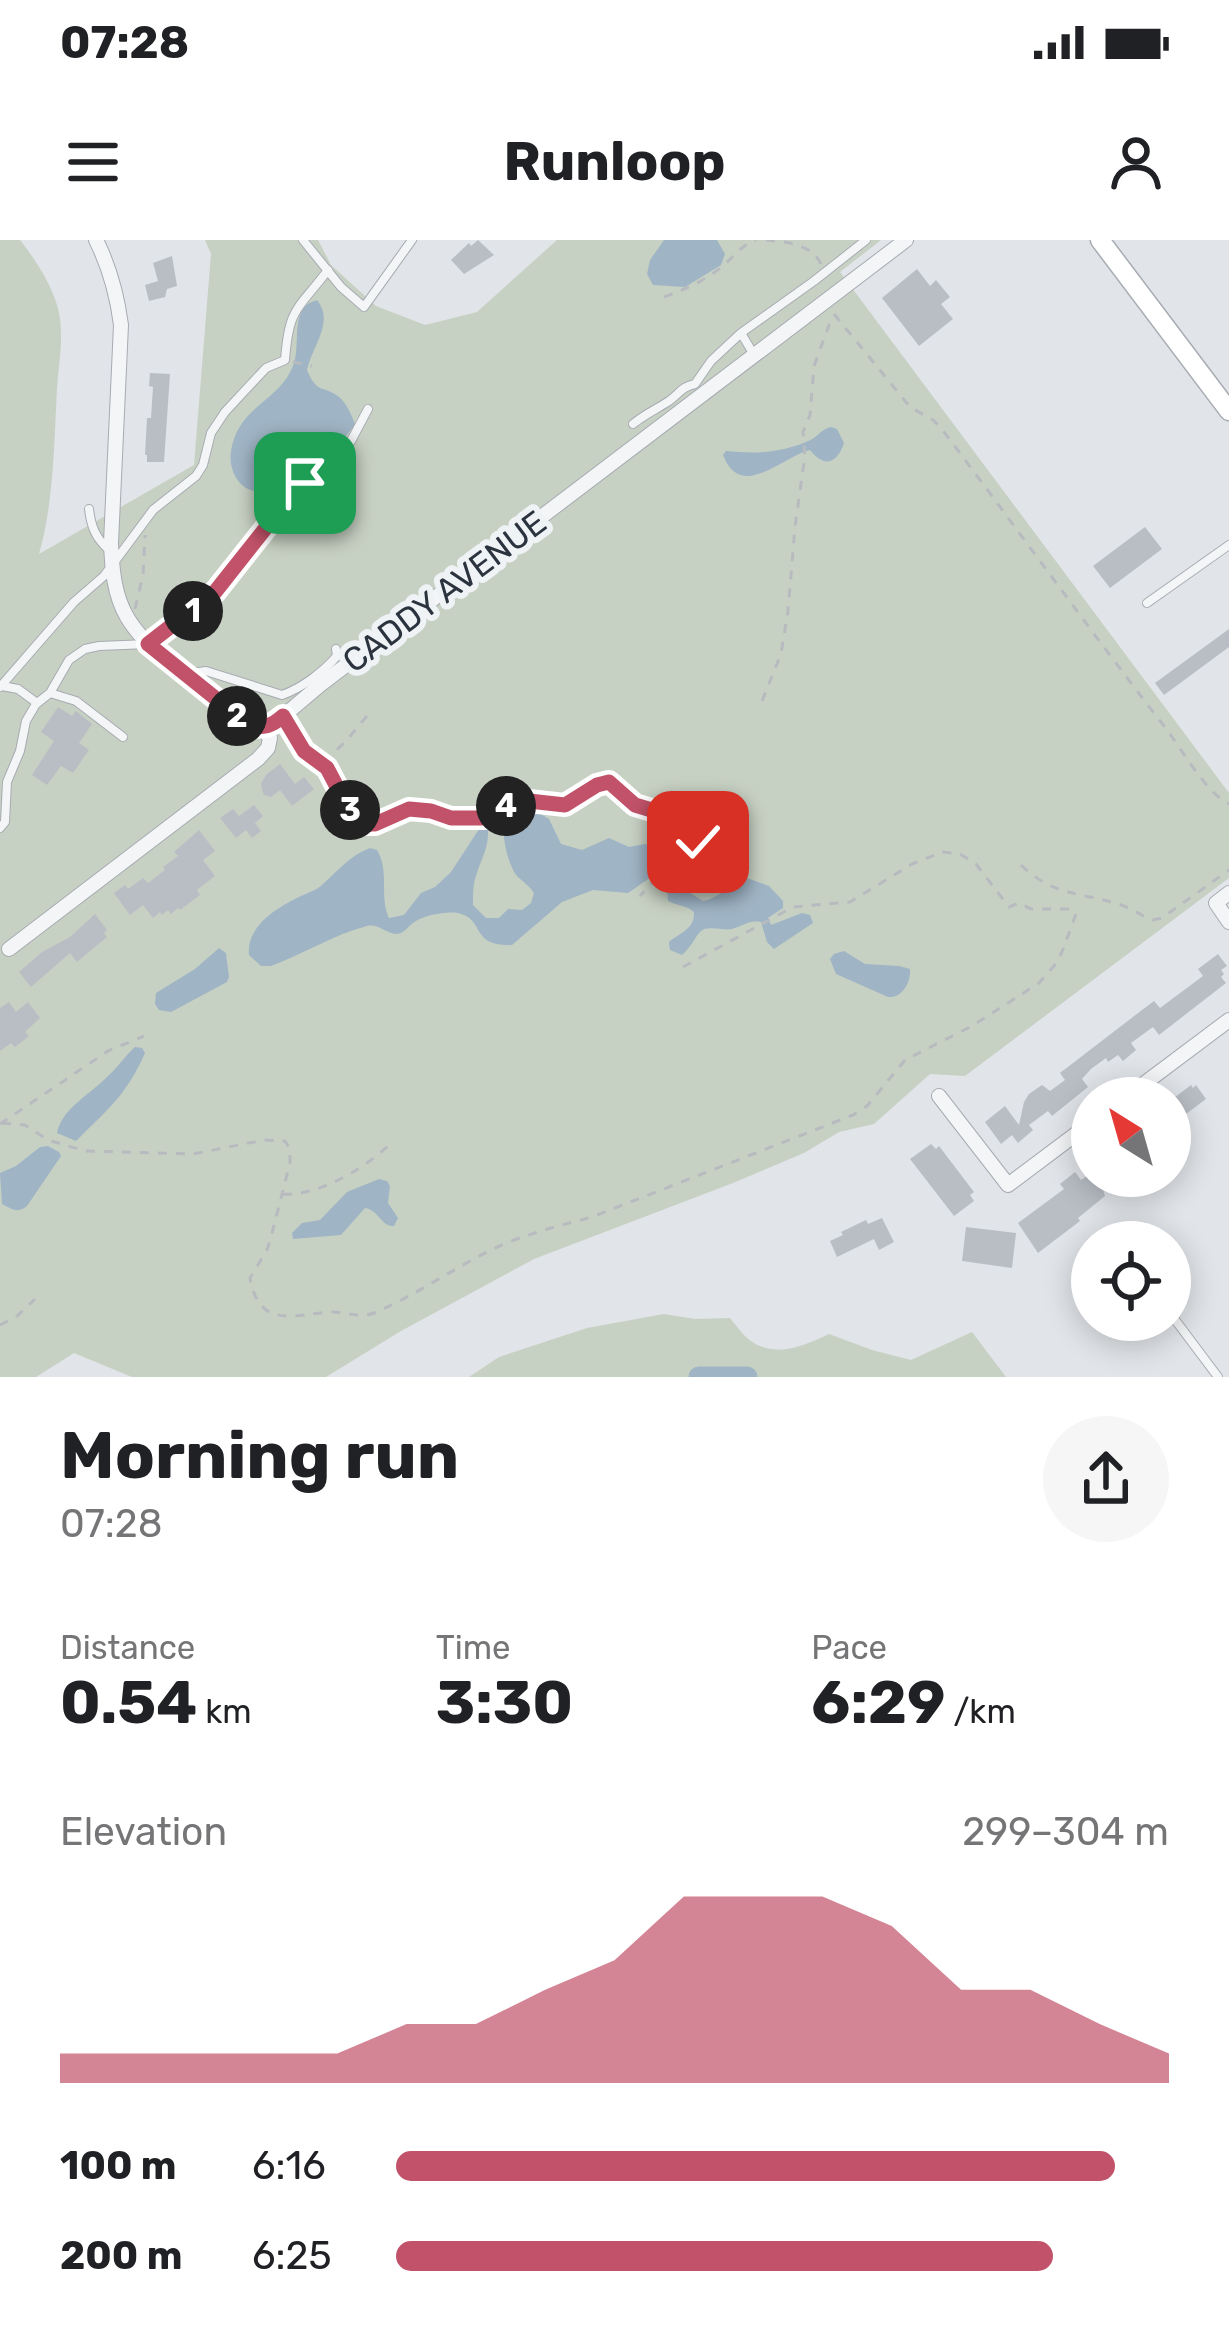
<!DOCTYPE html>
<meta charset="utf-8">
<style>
body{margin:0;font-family:Rubik,sans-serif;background:#f6f6f6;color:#202124;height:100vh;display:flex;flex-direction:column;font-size:45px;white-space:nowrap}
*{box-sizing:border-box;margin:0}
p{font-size:39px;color:#757577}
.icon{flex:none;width:66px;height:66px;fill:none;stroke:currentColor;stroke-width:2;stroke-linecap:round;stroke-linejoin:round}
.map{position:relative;height:1137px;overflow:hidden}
.drawer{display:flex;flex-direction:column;background:#fff;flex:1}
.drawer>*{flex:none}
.needle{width:78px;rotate:323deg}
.buttons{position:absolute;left:1071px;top:837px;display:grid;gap:24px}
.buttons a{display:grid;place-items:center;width:120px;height:120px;border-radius:50%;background:#fff;box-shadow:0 6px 30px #0003;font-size:60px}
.pin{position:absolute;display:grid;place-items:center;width:102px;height:102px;color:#fff;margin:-51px;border-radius:24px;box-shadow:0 6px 18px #0006}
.km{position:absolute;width:60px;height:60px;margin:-30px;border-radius:50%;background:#222;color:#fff;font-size:33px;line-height:60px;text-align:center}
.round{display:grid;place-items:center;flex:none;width:126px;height:126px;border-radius:63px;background:#f6f6f6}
.summary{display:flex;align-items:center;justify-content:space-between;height:204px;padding:0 60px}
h1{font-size:66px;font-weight:700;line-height:90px}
.figures{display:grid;grid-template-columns:repeat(3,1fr);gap:18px;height:204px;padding:12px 60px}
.figures div{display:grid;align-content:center}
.figures b{font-size:60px;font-weight:700}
.figures small{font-size:33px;font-weight:400}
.figures p{font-size:33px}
.chart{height:336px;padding:24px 60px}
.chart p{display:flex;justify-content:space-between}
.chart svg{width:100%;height:216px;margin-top:12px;fill:#c15269;opacity:.7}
ul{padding:0 60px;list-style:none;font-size:39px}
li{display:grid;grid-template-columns:192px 144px 1fr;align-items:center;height:90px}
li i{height:30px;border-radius:15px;background:#c15269}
.status{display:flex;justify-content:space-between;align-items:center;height:84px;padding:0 60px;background:#fff;direction:ltr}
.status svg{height:33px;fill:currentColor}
header{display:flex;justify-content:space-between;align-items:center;height:156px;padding:0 60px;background:#fff;font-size:54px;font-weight:700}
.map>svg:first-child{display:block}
</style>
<div class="status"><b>07:28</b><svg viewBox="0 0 49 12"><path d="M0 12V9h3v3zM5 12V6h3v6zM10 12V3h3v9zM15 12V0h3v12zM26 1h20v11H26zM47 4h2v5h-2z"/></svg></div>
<header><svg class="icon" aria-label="menu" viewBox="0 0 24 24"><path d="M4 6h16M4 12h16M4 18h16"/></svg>Runloop<svg class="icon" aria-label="person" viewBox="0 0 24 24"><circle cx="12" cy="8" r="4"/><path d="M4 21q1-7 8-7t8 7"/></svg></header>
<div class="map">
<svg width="1229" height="1137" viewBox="0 0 1229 1137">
<rect width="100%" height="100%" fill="#e1e4e8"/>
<path fill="#c7d1c3" d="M0,0H20C35,19 50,42 57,65C65,91 59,122 57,148C54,205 54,261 39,314L194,225L211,14L205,0H318L331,25L376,66L425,85L477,72L557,0H881L840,32L1229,553V638L965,836L930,834L874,884L839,892L804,913L733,943L534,1019L401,1091L326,1137H132L74,1113L36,1137H0Z
M664,1074L695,1079L730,1078C736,1085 743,1096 751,1101C776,1119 806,1105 829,1094L872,1110L911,1120L972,1092L1006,1137H469L499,1117L587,1088Z"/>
<path fill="#9fb4c5" d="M664,0H717L725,14L721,25L685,47L653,45L647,34L650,20Z
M317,60C335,82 312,106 307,130C318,156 323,144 339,157C346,162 352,176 355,184C339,209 273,272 242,245C233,237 229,223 231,211C238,165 282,161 294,123C301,102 289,67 317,60Z
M831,187L837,189L844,203C837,224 824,228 810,210C783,216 741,262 723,215L726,211C753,214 780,213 806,202C818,198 819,190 831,187Z
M529,567L549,579L561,604L582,610L609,598L629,607L645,604L656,608L659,621L651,637L628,653L593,650L562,662L512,705C470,706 485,681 461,674C450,670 426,675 416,681C410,684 407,690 401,693C390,698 380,683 367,686C333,695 303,714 271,726H261L249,715C246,688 274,669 297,658C306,653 316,651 323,644C339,630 349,616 370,608L377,610C390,632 379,656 389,678L404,675L421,653L435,647L451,632L483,583L487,584C492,607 478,622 474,644C473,648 473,661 473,665L486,678H499L508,669L522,670L531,663L534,653C530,647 525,643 519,638C508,628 501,594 504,579L515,571Z
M747,638L769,646L783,661V668L768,678L771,685L802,673L810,675L813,683L774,709L767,702L761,682C747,680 744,686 732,689C723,691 708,685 701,691C696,695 691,708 682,715L670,710L669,702C680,693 695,689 694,672C686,665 677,666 668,661L667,649L671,646L681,647L703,661C719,658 731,644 747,638Z
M219,708L226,713L229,737L227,742L171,772L159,770L155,764L156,753L195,729Z
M844,711L865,724L899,726L910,729C911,743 902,758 888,757L836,734L830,719L834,714Z
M135,807L142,808L145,813C126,856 107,870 76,901L57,893C62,868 91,854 108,836C118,827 125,816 135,807Z
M48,906L59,912L61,916L27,966C17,974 12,969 2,964L0,933L16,926L40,907Z
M379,939L387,941L390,946L388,963L398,978L394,986C381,987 379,970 365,968L341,995L293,999L292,993L302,983L320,980L347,952Z"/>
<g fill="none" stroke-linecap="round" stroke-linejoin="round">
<path stroke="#9fb4c5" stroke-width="21" d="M699,1137H747"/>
</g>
<path fill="#b9bec5" d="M478,0L494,15L464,34L451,20L469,3L471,6Z
M172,16L177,46L167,49L165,57L149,61L145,45L158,41L153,23Z
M917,29L930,46L936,40L950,57L941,64L953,79L919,106L882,58Z
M150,133L170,134L164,222H147V215H145L147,178H151L153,147L149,146Z
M1145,287L1162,309L1110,348L1093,326Z
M1229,389V407L1164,455L1155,443Z
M58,467L72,476L76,471L92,484L79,503L89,510L73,533L61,526L47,545L32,535L54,501L41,492Z
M280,524L295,544L304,537L314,549L292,566L280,550L271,557L264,555L262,550L261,543L267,534Z
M254,565L263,576L255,583L261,591L252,598L246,590L236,598L220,578L233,569L239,576Z
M199,590L215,611L203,620L215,636L197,650L200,655L180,670L178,668L171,674L168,670L162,675L160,672L153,678L143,665L130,675L114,653L125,645L128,649L143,638L148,643L165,630L163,627L178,616L174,612Z
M95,674L107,690L104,693L107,697L77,722L70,713L31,747L19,732L42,712L70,697Z
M1218,714L1227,726L1221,730L1224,734L1221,737L1226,743L1159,795L1153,787L1131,803L1136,810L1123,821L1118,815L1108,822L1106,818L1091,829L1082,839L1088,847L1052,876L1048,871L1029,885L1033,890L1018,903L1012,895L1001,904L985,882L1005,866L1019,885L1024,862L1029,854L1042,845L1050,851L1065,840L1060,833L1142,770L1154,761L1160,768L1203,736L1198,729Z
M9,762L16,772L28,762L40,778L25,792L29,796L15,807L11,803L0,811V768Z
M1191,845L1193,848L1196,845L1206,859L1170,886V861Z
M931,904L936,909L939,906L974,952L970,955L974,961L954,976L910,919Z
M1075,932L1081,940L1090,934L1098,936L1106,946L1103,949L1105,956L1078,978L1080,981L1038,1013L1018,983L1064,949L1060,944Z
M882,978L894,1002L879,1010L874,999L837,1017L830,1001L843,995L841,992L866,980L868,984Z
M966,987L1016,993L1012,1028L962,1021Z"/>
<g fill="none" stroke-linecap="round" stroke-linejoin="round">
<defs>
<path id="lane" d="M303,0L341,47L364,67L412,0
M741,93L754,115
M633,184C645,174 657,169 669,161C680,153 681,147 695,144L711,121L741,93L814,41L866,0
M89,269C91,286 95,297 108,309
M1147,363L1229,305
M184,434L206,431L282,455C302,448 323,432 337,416L336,409
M2,446L18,449L37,463
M0,447L74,362L104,336L153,270L196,236L203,225L211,193L225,172L266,128L285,120C289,66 298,70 328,30
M50,453L76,461L123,497
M0,588L5,582L7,542L20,511L26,481L36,464L50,453L69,420L85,409L99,406L148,404L203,364L291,256L351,201L368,169
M1170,1073L1218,1137"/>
<path id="street" d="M96,0C110,28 117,54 121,85L111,303C112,328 114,355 127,377C149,415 214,459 250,486L262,488
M262,488L274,484L320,445L906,0
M1229,653L1216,663L1229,682
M9,709L258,519L268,508L270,498L262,488
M939,856L1008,945L1092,882
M1125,858L1229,780"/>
<path id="secondary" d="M1100,0L1229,171"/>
</defs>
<use href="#lane" stroke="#a7abb2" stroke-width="10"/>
<use href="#street" stroke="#a7abb2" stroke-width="16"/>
<use href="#secondary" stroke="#a7abb2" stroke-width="21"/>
<path stroke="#b7bbc0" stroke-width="3" stroke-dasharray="9 9" stroke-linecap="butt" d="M766,0C786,2 812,4 821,24
M664,57C686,49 707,40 725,24C736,14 742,5 756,0
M834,74L910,167L933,180L941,188C1016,287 1088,388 1164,486C1182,509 1205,552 1229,564
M293,122L312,126
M135,369L143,335L145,295
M762,461L781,414L788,371L795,287L805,215L803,192L810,175L814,126L832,77
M292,489L304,511L327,528L346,564L361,582L367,585L409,569L420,568L451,578H482L491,577L508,564L520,560L565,565L597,545L609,542L635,565L698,584L702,593L698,602L677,616L640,656
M324,522L347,500L371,471
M1021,625C1053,656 1079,652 1118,664C1130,667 1141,676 1153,680L1162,678L1229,630
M2,883L25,885L48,900L85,911L193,914L264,900L285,901L290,909V923L272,993L267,1010L250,1038C259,1089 293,1075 329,1072C345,1071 358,1079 374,1073C419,1054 459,1024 504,1004C533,992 562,985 592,977L853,875L867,866L905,820L972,786L1039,743L1054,726L1062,712L1076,674L1071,669H1031L1019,663L1009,667L976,624L960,614L943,612L912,624L850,662L793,667L683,727
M0,884L108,811L144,796
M283,954C317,957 365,928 389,905
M0,1085L16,1077L35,1059"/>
<use href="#lane" stroke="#f3f5f7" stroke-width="8"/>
<use href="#street" stroke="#f3f5f7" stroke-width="14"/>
<use href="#secondary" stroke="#fff" stroke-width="18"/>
</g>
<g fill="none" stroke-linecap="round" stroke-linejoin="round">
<defs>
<path id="route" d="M305,243L291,256L215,352L148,404L250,486C264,488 272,486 283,476L304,511L327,528L346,564L364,584H375L409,569L431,571L451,578H482L491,577L508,564L520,560L565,565L597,545L609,542L635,565L698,584L702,593L698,602"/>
</defs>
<use href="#route" stroke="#fff" stroke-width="24"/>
<use href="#route" stroke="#c15269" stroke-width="15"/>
</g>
<g text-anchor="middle" stroke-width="12" stroke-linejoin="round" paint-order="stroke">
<g font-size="33" fill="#2b333e" stroke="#f0f3f6">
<text transform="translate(444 351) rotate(-37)" y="12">CADDY AVENUE</text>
</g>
</g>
</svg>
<div class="buttons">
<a><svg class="needle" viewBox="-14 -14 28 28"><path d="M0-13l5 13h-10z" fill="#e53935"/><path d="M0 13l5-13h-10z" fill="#757577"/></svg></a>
<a><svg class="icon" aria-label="locate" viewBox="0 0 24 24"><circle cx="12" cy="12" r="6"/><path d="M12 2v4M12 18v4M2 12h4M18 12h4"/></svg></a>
</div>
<div class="pin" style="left:305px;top:243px;background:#1e9e55"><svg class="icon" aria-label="arrive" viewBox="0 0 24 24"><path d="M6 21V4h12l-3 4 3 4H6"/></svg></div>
<div class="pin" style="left:698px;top:602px;background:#d93025"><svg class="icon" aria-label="check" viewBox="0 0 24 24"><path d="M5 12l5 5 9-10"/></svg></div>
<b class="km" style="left:193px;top:371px">1</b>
<b class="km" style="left:237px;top:476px">2</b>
<b class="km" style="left:350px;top:570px">3</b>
<b class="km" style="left:506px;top:566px">4</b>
</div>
<section class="drawer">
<div class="summary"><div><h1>Morning run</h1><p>07:28</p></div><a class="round"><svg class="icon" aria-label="share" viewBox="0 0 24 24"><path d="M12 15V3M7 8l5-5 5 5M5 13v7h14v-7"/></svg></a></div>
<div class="figures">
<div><p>Distance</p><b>0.54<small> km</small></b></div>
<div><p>Time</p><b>3:30</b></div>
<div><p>Pace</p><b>6:29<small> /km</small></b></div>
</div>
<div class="chart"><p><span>Elevation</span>299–304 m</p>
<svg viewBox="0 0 160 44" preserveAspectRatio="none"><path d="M0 44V38L10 38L20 38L30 38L40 38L50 32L60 32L70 25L80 19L90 6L100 6L110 6L120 12L130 25L140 25L150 32L160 38V44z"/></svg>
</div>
<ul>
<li><b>100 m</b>6:16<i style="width:93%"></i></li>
<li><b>200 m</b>6:25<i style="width:85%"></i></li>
</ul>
</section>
